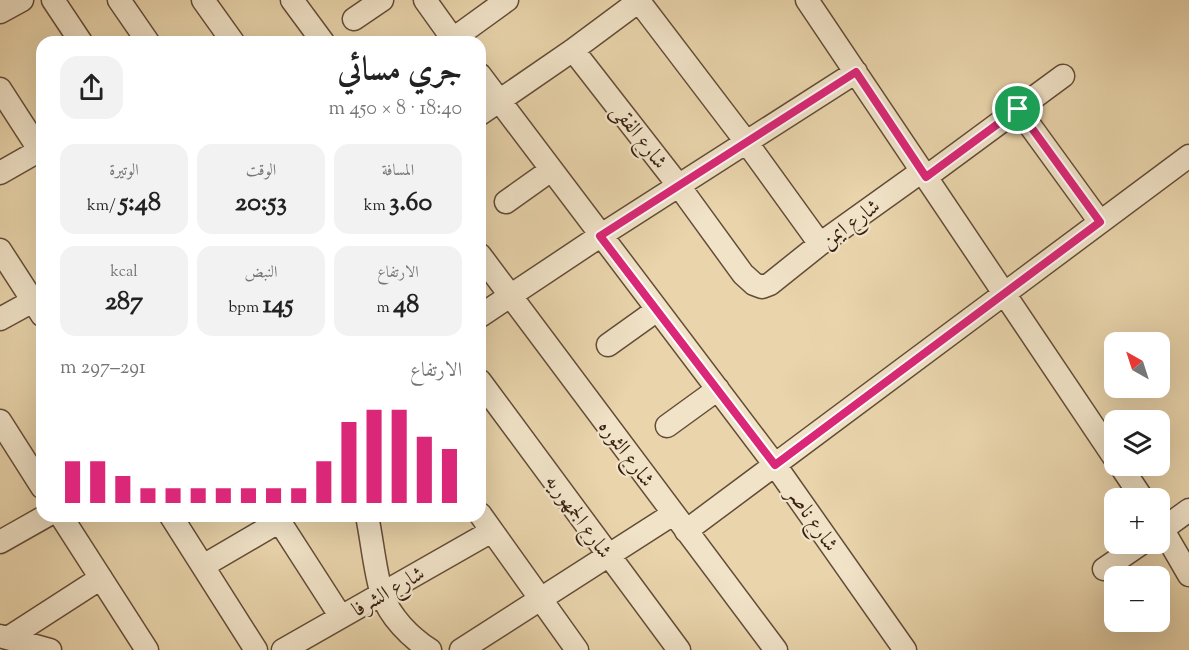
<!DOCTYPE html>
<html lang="ar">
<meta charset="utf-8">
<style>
body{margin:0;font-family:"Sorts Mill Goudy",Amiri,serif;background:#f2f2f2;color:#222;direction:rtl;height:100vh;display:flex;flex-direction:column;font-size:22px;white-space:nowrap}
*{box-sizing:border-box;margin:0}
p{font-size:20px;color:#767676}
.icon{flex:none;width:33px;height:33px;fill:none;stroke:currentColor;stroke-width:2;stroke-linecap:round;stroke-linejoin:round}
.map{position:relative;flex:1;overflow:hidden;direction:ltr}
.drawer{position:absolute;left:36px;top:36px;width:450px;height:486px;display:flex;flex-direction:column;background:#fff;border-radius:18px;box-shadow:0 6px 24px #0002;direction:rtl}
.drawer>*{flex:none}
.needle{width:39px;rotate:321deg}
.fabs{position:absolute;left:1104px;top:332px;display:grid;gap:12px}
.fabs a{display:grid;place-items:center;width:66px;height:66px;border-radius:12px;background:#fff;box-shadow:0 6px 24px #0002;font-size:30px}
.pin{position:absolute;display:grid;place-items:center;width:51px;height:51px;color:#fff;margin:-26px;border:3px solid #fff;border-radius:50%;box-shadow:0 2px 6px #0007}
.round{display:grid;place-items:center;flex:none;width:63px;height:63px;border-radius:18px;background:#f2f2f2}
.summary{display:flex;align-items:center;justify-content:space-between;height:102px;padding:0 24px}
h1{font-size:33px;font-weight:800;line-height:45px}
.figures{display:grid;grid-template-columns:repeat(3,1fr);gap:9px;height:102px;padding:6px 24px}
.figures div{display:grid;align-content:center;border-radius:15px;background:#f2f2f2;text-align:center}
.figures b{font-size:26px;font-weight:800}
.figures small{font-size:16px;font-weight:400}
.figures p{font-size:16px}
.chart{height:168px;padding:12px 24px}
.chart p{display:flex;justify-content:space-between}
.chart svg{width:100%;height:108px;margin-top:6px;stroke:#db2777;stroke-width:6}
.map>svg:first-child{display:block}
</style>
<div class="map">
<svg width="1189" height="650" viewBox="0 0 1189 650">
<rect width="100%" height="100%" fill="#e9d4ab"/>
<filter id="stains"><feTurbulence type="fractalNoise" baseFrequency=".00333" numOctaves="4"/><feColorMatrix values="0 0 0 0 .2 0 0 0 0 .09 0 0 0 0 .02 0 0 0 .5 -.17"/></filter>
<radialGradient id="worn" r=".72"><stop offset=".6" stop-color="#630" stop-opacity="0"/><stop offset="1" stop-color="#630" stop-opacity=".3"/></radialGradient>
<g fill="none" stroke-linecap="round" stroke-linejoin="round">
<defs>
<path id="minor" d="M53,0L81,42
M119,0L148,42
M203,0L233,42
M292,0L323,42
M425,0L455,42
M638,0L747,143L820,244
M807,0L1114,457
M0,12L22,0
M354,19L382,0
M449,42L507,0
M573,50L679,186L743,274L754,284L762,287L770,284L820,244L922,171
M480,75L775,465L905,650
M0,89L42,154
M1018,109L1100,222
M480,114L573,50L639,1
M0,173L42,149
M926,177L1063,76
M506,202L551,170
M0,250L42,315
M480,255L776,650
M480,316L600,236L856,72
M0,319L42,296
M608,345L657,310
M480,381L679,650
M0,421L42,487
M667,426L718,389
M1120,465L1142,498
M480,514L577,650
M61,516L147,650
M171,516L256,650
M276,516L341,617
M367,516C372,539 375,573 382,594C390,617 410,637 430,650
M1160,525L1189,575
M686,531L1189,156
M1160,531L1189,510
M0,542L46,516
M203,566L280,521
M1104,569L1142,543
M0,636L50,650
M8,638L101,578
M283,650L492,531
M461,650L673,514"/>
</defs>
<use href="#minor" stroke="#634c38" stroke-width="25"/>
<use href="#minor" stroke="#f1e3c8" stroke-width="22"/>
</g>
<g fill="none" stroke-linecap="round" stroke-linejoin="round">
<defs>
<path id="route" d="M856,72L926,177L1018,109L1100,222L775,465L600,236Z"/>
</defs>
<use href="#route" stroke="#fff" stroke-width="12"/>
<use href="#route" stroke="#db2777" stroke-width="8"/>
</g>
<g text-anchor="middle" stroke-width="4.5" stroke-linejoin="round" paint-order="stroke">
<g font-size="21" fill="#361f11" stroke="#f1e3c8">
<text transform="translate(640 136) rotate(52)" y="7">شارع الفقى</text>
<text transform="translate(850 223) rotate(-36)" y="7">شارع ايمن</text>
<text transform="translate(627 453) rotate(53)" y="7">شارع الثوره</text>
<text transform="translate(579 516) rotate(54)" y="7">شارع الجمهوريه</text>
<text transform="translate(813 519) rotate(55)" y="7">شارع ناصر</text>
<text transform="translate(388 591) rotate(-30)" y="7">شارع الشرفا</text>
</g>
</g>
<rect width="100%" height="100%" filter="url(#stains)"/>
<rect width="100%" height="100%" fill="url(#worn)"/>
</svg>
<div class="fabs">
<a><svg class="needle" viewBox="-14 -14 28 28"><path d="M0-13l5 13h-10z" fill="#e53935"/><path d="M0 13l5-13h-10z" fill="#767676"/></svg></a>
<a><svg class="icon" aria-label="layers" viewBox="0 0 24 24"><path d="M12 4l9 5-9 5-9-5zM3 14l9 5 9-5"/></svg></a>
<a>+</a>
<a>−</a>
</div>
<div class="pin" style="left:1018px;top:109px;background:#1e9e55"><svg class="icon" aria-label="arrive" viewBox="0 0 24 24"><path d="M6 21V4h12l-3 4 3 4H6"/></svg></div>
<section class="drawer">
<div class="summary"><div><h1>جري مسائي</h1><p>18:40 · 8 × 450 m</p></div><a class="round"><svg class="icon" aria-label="share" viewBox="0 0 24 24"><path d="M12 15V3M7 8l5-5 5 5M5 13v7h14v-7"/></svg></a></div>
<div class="figures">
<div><p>المسافة</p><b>3.60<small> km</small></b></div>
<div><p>الوقت</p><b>20:53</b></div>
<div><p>الوتيرة</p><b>5:48<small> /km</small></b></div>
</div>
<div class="figures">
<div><p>الارتفاع</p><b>48<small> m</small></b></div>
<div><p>النبض</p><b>145<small> bpm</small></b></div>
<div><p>kcal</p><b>287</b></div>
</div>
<div class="chart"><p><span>الارتفاع</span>291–297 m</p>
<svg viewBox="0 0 160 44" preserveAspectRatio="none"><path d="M5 44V27M15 44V27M25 44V33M35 44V38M45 44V38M55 44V38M65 44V38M75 44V38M85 44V38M95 44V38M105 44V27M115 44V11M125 44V6M135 44V6M145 44V17M155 44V22"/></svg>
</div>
</section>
</div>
